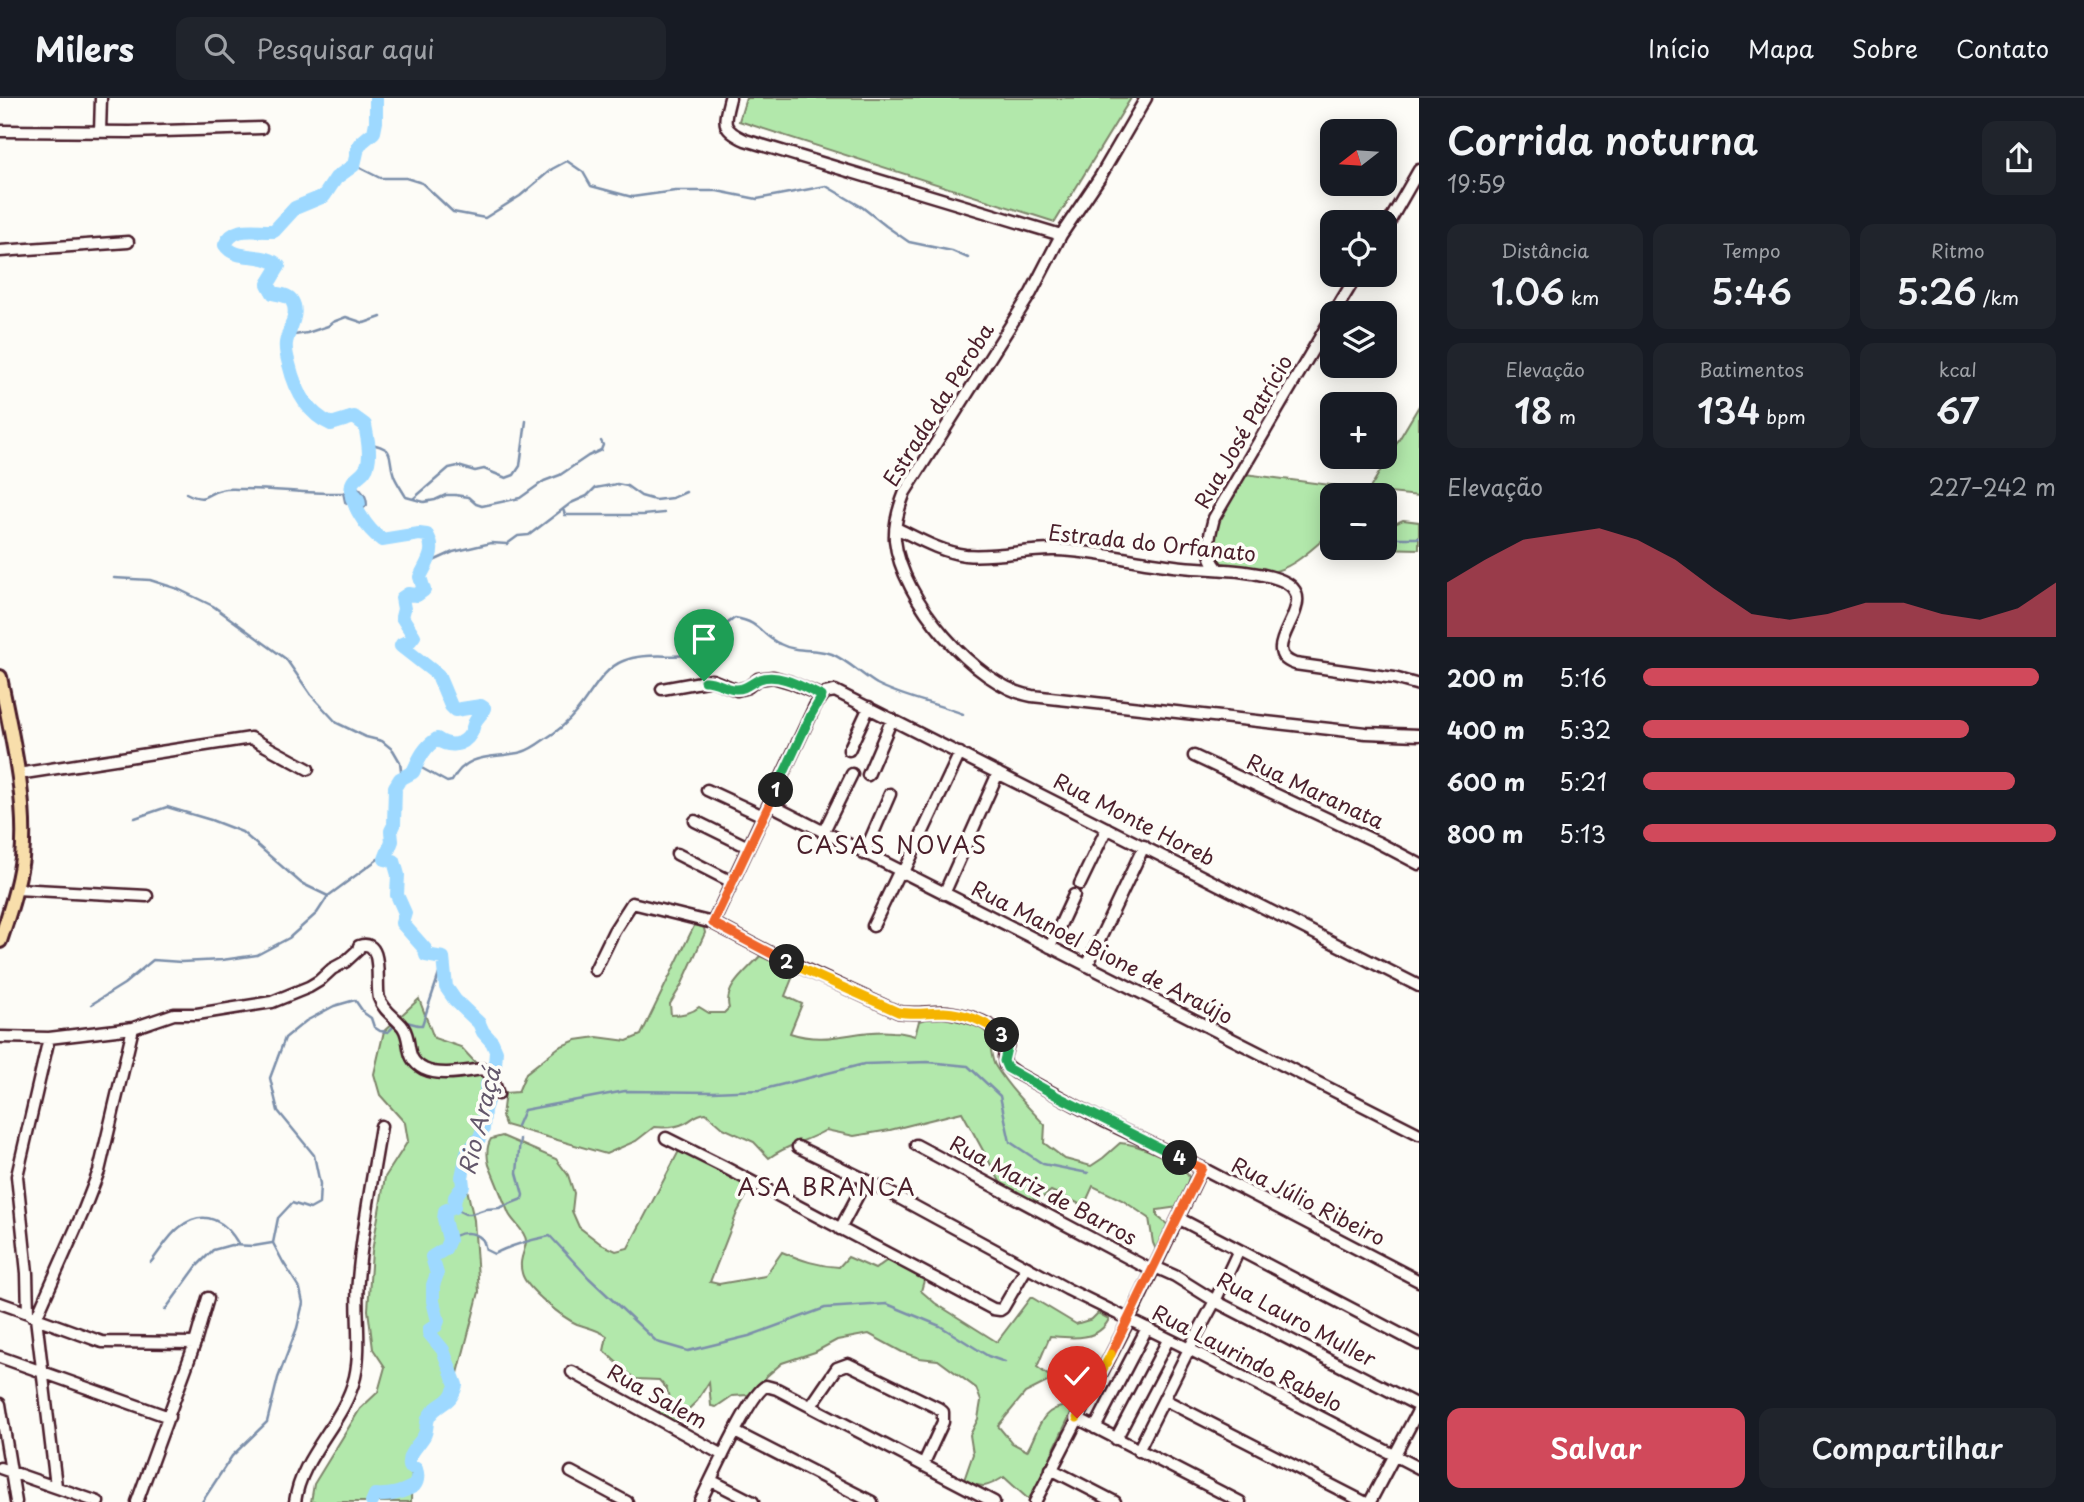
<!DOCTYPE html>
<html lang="pt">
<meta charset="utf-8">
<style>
body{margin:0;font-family:"Playpen Sans",sans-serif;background:#20242c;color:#f1f3f6;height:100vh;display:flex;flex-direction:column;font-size:26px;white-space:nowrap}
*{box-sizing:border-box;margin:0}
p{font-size:23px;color:#9ea1a6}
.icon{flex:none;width:38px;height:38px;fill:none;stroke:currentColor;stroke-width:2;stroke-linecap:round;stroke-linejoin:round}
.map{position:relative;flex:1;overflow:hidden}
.sheet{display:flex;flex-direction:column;background:#171b24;width:665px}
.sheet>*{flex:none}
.needle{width:46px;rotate:253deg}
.tools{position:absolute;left:1320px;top:21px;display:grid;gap:14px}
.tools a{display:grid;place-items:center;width:77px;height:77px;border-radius:14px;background:#171b24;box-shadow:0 4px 18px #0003;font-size:35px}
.pin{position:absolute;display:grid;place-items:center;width:60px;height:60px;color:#fff;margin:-72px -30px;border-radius:50% 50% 50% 0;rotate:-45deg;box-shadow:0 0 7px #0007}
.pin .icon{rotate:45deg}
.km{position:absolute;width:35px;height:35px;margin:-18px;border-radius:50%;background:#222;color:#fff;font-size:19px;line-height:35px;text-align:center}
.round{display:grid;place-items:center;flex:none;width:74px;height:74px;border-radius:14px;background:#20242c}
.summary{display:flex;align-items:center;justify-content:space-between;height:119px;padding:0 28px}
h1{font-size:38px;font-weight:600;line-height:52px}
.stats{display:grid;grid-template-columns:repeat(3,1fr);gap:10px;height:119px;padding:7px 28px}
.stats div{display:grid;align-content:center;border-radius:14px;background:#20242c;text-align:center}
.stats b{font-size:35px;font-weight:600}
.stats small{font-size:19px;font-weight:400}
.stats p{font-size:19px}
.chart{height:196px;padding:14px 28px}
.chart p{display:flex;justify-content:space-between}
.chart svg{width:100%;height:126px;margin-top:7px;fill:#d1495b;opacity:.7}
.button{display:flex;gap:14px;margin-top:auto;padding:14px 28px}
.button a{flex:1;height:80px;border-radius:14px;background:#d1495b;color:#fff;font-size:28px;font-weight:600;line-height:80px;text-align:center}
.button a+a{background:#20242c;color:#f1f3f6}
ul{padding:0 28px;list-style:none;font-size:23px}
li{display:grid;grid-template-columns:112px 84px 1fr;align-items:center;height:52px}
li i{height:18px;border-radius:9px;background:#d1495b}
header{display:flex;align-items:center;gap:42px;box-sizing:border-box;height:98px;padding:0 35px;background:#171b24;border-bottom:2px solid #363941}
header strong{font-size:33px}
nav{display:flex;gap:38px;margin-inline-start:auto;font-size:24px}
.search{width:490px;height:63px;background:#20242c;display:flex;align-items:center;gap:18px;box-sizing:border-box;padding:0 24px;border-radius:14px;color:#9ea1a6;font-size:26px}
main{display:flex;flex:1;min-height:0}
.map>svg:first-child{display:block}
</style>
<header>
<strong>Milers</strong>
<div class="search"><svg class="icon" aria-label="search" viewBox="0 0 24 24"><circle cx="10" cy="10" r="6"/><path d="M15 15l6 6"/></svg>Pesquisar aqui</div>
<nav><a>Início</a><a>Mapa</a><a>Sobre</a><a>Contato</a></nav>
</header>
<main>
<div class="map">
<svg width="1419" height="1404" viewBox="0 0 1419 1404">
<rect width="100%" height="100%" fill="#fdfcf7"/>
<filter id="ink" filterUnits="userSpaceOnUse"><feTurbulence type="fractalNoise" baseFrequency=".0143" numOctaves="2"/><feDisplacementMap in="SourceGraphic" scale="14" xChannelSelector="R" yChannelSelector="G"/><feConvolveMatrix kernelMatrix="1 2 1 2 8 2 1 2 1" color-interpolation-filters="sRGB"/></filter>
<g filter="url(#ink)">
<path fill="#b2e8ab" stroke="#7e846b" stroke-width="2" d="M746,0H1131L1055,124L739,23Z
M1419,308V398L1369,393L1366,397H1332V434C1312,450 1294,471 1267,475L1220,467L1214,461L1213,437L1217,423L1245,376L1369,392Z
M1403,422L1419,424V451L1376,450H1384V431Z
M695,826L704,830L705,835L681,888L670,906L671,917C681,917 691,916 699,909L709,915H724L729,910C723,889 747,873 760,858L795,873L785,898L802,906L790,935C829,948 856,930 893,934C900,934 908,936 915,938L919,923C926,921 933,918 940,917C955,916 981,924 988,938C992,948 990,960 996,969C1010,991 1027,1008 1045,1027L1044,1045L1065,1061L1091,1068L1103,1060L1120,1045C1139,1046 1181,1064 1189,1079L1182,1104L1178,1109L1157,1112V1118L1168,1127L1157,1154L1153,1145L1149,1120L1122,1102L1093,1088L1084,1108L1051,1093L1035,1105L1003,1089L962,1014L890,1032L854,1038L826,1032C808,1043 786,1047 769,1060L754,1044L723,1030L706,1015C693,1017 694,1021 685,1025C675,1030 664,1030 654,1029L636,1043L606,1056L505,1027L502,1018L505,995L518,994L526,975L559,949L576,942L597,939L627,943L641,937Z
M419,901L434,940L461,949L484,974L486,1028L465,1082L474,1122L479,1194L454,1291L412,1349L411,1404H311L314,1386L360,1311L378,1294L385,1269L373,1251L368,1212L372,1153L385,1079L408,1043L405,1025L380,997L374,976L384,933Z
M502,1038L556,1061L568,1077L574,1095L572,1113L579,1129L601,1146L616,1153L628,1150L680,1051L751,1089L737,1115L710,1184L719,1186L765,1178L782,1154C801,1162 818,1168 839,1169L848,1159L875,1171L889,1161L925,1179L921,1193L935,1205L997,1244L1031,1199L1076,1226L1092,1221L1098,1215L1109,1221C1098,1244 1071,1240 1050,1238L1037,1269L1053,1281L1025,1295L998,1328L1012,1345L1027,1353C1039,1333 1039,1310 1068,1308L1071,1315L1031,1400H1027L1004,1379C986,1390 983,1391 964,1382L973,1356L970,1337L978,1321L981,1303L976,1290L938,1262L919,1260L902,1254L869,1236L837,1242L815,1254L782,1265L767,1278L755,1294L748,1297L732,1298L716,1309L711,1308L709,1284L697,1303L674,1325L658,1315L669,1301L667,1291L659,1282L635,1281L604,1253L607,1238C597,1231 588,1230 577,1226C563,1220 525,1190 522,1175C518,1161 526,1152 526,1143C526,1134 513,1124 509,1116L489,1067C487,1059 486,1049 491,1041Z"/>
<path fill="#9ed9ff" stroke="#7c8faa" stroke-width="2" d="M352,388H356C363,393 367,398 367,407L364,410H356L345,404L343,395Z"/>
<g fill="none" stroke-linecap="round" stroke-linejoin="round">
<path stroke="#7c8faa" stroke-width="2.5" d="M354,67L380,80H406L422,85L453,114L485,120L520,98L552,71L567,63L583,74L591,88L632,99L675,93H717L757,101L826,88L862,109L886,128L909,144L952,153L968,160
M288,238L307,235L328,228L333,224L346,219L364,225L381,219
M368,345C398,352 386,355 394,378C397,385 402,392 406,399L424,404L435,402L446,397H455L468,399L476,406L482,408L520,400L544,383L560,377L588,358L601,352L603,347L601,343
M186,395C208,406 204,395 221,392C228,390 236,391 243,391C277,391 310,396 343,395
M413,401L449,370L458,368L475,373L484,371L506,380L514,377L520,368L526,323
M563,411L565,417H643L664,415
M1384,440H1419
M429,465L453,454L491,445L507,446L518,438L529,437L571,405L587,398L595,390L617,386L627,388L641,398L655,402L672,400L686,394
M114,480L150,482L178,491L213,508L286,561L311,597L337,625L366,639L382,643L393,652L400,664L402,680
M416,667L447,684L452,683C467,653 495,661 522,654C530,652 538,646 545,641C557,634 568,624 577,613C591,597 602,571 623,563C648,552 679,563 702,553C715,547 714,538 722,530C726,526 731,523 735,520C761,524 760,537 780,546C797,555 815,550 832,556C848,563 862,577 877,586C904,600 935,605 963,616
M135,720L167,709L211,722L242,734L301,785L328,798
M92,906L124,886L153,862L181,864L222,862L257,857L289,840L317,815L328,798L378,761L385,759
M403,923L418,927H422L443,864
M517,1028L524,1012L625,993L713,994L760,992L864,966L928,964L968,968L1000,998L1010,1044L1043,1066L1088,1075
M453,1110L465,1116H471L486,1111L499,1110L522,1101L523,1097L517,1075L520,1041
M449,1142C456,1134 473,1132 482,1141C484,1143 485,1148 486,1152L494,1156C511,1147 530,1142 550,1138L589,1180L657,1244L688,1253L749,1238L825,1210L887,1206L940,1228L988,1258L1005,1264
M151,1164C160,1153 169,1137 180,1129C205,1110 226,1123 239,1147
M165,1212L197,1168L213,1152L231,1147L254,1148L272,1145
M202,1404L232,1358L267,1324L278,1280L297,1230L303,1205L300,1191L283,1164L273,1145L278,1120L292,1105L310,1111L319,1106L320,1086L314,1057L278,1013L270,980L285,940L306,923L334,908L355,902L364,915L371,920L374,929L380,933L388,934L397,925"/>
<path stroke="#9ed9ff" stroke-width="14" d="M372,1404L375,1397C391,1398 400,1395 414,1388C418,1383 418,1377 416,1371L409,1368C407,1356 418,1348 424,1338C428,1331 425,1323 430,1317C440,1303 450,1308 456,1287L443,1252L429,1235V1232L436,1228L438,1223L433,1203V1187L437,1176L432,1159L445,1151L449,1142L444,1121L445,1113L454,1109L455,1099L463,1088L462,1079L467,1055L480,1039L483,1031L484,1012L487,1003L486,989L495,967L496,953L492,944L483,934L479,925L455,902L446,889L443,860L426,857L425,851L402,825L405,815L397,797L398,777L394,763L385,761L392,743L391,733L394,727L395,689L400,681L413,674C419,661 424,649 437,641C448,649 463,649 471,635C473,632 473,627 475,624C478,618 482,617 484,610L481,608L455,612L451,608L438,577L401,548L402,546L410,543L414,538L402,519L404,511L402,500L408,496L417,497L424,492L420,479C427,464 437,453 427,437L419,436L382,442C368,432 348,405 352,386C354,379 366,376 368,365C371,353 367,339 365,327L354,319L331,326C306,315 295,291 289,266C287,259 285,252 286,245C288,232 300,216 292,203C288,196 279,197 273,195L268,186L279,168C265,153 236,164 225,147C234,126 256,134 274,133L295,110L324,98L336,80L354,67L358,50L362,44L374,34L376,24V0"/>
<defs>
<path id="minor" d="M730,0C724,24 720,31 745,42L1061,137
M1146,0L1100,79L1061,137L1031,195L905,394C899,409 894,426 895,442C901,500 975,588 1032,598L1366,635L1419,637
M0,33L130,34L261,30
M100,34L101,0
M1384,133L1419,72
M0,153L128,144
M1334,215L1357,177
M896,430C917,440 941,454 965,457C996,460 1026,451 1056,452C1098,453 1140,465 1183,469C1214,472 1248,471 1278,481C1332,500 1250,551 1295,566L1394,580L1419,587
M1218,471C1204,455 1209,439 1214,420L1332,219
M662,591L712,582L737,592L748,589L758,581L773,579L790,584L822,598
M849,652L869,609
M1194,658L1377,744L1419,766
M18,676L251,640L308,671
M868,677L892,621
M707,692L763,718
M769,706L1419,1036
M695,723L748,749
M823,735L852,676
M677,756L732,784
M864,756L890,696
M903,776L960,655
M1080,786L1107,730
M16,791L147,798
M944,796L998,675
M713,825L815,608L825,595L835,593L1419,888
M873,828L899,774
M1050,849L1074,797
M1087,868L1144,748
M595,872L614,833L632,805L713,825L772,856L898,914C915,917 931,913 947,914C968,917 999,926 1008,946L1004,959L1005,967L1016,975L1104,1023L1202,1070L1419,1183
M0,939L49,940L133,930L174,916H197L272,904L309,889L319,883L332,871L345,864L358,852L359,848C385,839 375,887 379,900C383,912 395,919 403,929C413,944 403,960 424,971C441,979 465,973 483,971L492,979L498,996
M666,1040L724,1069L993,1211L1000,1212L1003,1210L1027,1169
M916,1047L1153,1173
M798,1049L866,1082L1067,1191L1189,1251L1419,1370
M1178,1120L1419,1246
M840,1131L866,1082
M1155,1169L1175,1178L1215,1203L1419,1308
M0,1205L28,1215L36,1220L102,1244L195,1245
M28,1215L27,1175L17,1078L49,940
M0,1259L169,1319
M572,1274L723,1357
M1165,1302L1364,1404
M0,1306L16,1404
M811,1308L837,1270L848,1266L938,1310L943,1314V1324L923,1367
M1077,1320L1240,1404
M1095,1330L1147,1230
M735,1334L872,1404
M1116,1341L1168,1242
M1138,1353L1189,1251L1215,1203L1239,1152
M0,1370L98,1404
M1051,1371L1115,1404
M571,1374L627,1404
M712,1383L753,1404
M56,1388L36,1220L83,1114L99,1073L133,930
M137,1404L195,1245L208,1200
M295,1404C301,1357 344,1325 355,1279C362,1248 355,1214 358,1182C362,1131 373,1079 381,1028
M700,1404C711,1383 749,1296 766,1288L777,1291L994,1404
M1035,1404L1129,1222L1202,1070
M1370,1404L1419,1311"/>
<path id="major" d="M0,579C11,635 28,703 22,760C18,789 9,816 0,843"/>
</defs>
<use href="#minor" stroke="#4a1f2b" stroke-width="15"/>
<use href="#major" stroke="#4a1f2b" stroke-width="18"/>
<use href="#minor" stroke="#fdfcf7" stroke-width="10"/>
<use href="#major" stroke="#f8deab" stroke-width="12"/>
</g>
</g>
<g fill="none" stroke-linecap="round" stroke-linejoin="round" filter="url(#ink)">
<defs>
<path id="split-1" d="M704,583C716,582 723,590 735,591C746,592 751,584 760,581C780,574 804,590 822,598L811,617L776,692"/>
<path id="split-2" d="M776,692L713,825L787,864"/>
<path id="split-3" d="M787,864L898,914C914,917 928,914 944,914C965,915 987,924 1002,937"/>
<path id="split-4" d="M1002,937L1008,946L1004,963L1007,970L1057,998L1180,1060"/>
<path id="split-5" d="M1111,1256L1202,1070L1180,1060"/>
<path id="split-6" d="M1077,1320L1111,1256"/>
</defs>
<use href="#split-1" stroke="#fff" stroke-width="14"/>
<use href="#split-2" stroke="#fff" stroke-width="14"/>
<use href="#split-3" stroke="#fff" stroke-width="14"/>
<use href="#split-4" stroke="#fff" stroke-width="14"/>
<use href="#split-5" stroke="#fff" stroke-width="14"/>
<use href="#split-6" stroke="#fff" stroke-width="14"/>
<use href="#split-1" stroke="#22a559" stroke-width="9"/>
<use href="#split-2" stroke="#f0652b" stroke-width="9"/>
<use href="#split-3" stroke="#f5b400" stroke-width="9"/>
<use href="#split-4" stroke="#22a559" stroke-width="9"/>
<use href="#split-5" stroke="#f0652b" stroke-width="9"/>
<use href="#split-6" stroke="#f5b400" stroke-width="9"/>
</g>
<g text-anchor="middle" stroke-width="7" stroke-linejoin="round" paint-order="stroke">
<g font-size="21" fill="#4a1f2b" stroke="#fdfcf7">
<text transform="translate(939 307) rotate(-58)" y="7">Estrada da Peroba</text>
<text transform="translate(1244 334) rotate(-60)" y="7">Rua José Patrício</text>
<text transform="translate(1152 446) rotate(6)" y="7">Estrada do Orfanato</text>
<text transform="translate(1315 694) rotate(25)" y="7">Rua Maranata</text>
<text transform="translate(1134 722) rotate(27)" y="7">Rua Monte Horeb</text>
<text transform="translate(1102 855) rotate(27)" y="7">Rua Manoel Bione de Araújo</text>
<text transform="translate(1043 1093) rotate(28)" y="7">Rua Mariz de Barros</text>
<text transform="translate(1308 1104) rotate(27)" y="7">Rua Júlio Ribeiro</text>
<text transform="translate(1296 1222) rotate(28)" y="7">Rua Lauro Muller</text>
<text transform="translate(1247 1261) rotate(27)" y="7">Rua Laurindo Rabelo</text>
<text transform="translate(657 1299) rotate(29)" y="7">Rua Salem</text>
</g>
<g font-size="23" letter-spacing="2" fill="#4a1f2b" stroke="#fdfcf7">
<text x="892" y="756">CASAS NOVAS</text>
<text x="827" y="1098">ASA BRANCA</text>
</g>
<g font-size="23" font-style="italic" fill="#63576b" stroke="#fdfcf7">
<text transform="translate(480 1023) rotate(-76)" y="8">Rio Araçá</text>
</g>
</g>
</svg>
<div class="tools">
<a><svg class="needle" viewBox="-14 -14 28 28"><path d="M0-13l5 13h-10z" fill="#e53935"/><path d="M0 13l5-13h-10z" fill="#9ea1a6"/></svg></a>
<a><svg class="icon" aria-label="locate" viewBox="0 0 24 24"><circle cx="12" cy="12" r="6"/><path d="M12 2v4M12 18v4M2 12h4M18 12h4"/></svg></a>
<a><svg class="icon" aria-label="layers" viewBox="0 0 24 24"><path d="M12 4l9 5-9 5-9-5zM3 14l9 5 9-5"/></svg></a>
<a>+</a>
<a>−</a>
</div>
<div class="pin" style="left:704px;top:583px;background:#1e9e55"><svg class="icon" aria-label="arrive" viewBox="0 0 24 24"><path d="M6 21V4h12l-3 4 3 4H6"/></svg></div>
<div class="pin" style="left:1077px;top:1320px;background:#d93025"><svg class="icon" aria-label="check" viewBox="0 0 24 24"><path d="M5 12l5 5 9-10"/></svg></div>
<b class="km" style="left:776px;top:692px">1</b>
<b class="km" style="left:787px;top:864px">2</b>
<b class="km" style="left:1002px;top:937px">3</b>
<b class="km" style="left:1180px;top:1060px">4</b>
</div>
<section class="sheet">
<div class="summary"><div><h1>Corrida noturna</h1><p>19:59</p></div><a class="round"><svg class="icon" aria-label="share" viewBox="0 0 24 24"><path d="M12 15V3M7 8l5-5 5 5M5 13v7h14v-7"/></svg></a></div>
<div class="stats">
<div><p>Distância</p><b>1.06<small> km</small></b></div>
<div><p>Tempo</p><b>5:46</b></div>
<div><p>Ritmo</p><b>5:26<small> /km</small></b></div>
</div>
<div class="stats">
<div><p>Elevação</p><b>18<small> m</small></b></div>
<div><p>Batimentos</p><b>134<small> bpm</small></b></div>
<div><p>kcal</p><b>67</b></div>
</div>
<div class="chart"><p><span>Elevação</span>227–242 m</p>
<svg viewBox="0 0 160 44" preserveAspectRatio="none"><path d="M0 44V25L10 17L20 10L30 8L40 6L50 10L60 17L70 27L80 36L90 38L100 36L110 32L120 32L130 36L140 38L150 34L160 25V44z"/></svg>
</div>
<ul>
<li><b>200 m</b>5:16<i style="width:96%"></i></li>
<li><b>400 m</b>5:32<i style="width:79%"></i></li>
<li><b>600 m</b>5:21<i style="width:90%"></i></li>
<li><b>800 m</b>5:13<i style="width:100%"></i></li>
</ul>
<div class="button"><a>Salvar</a><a>Compartilhar</a></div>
</section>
</main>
